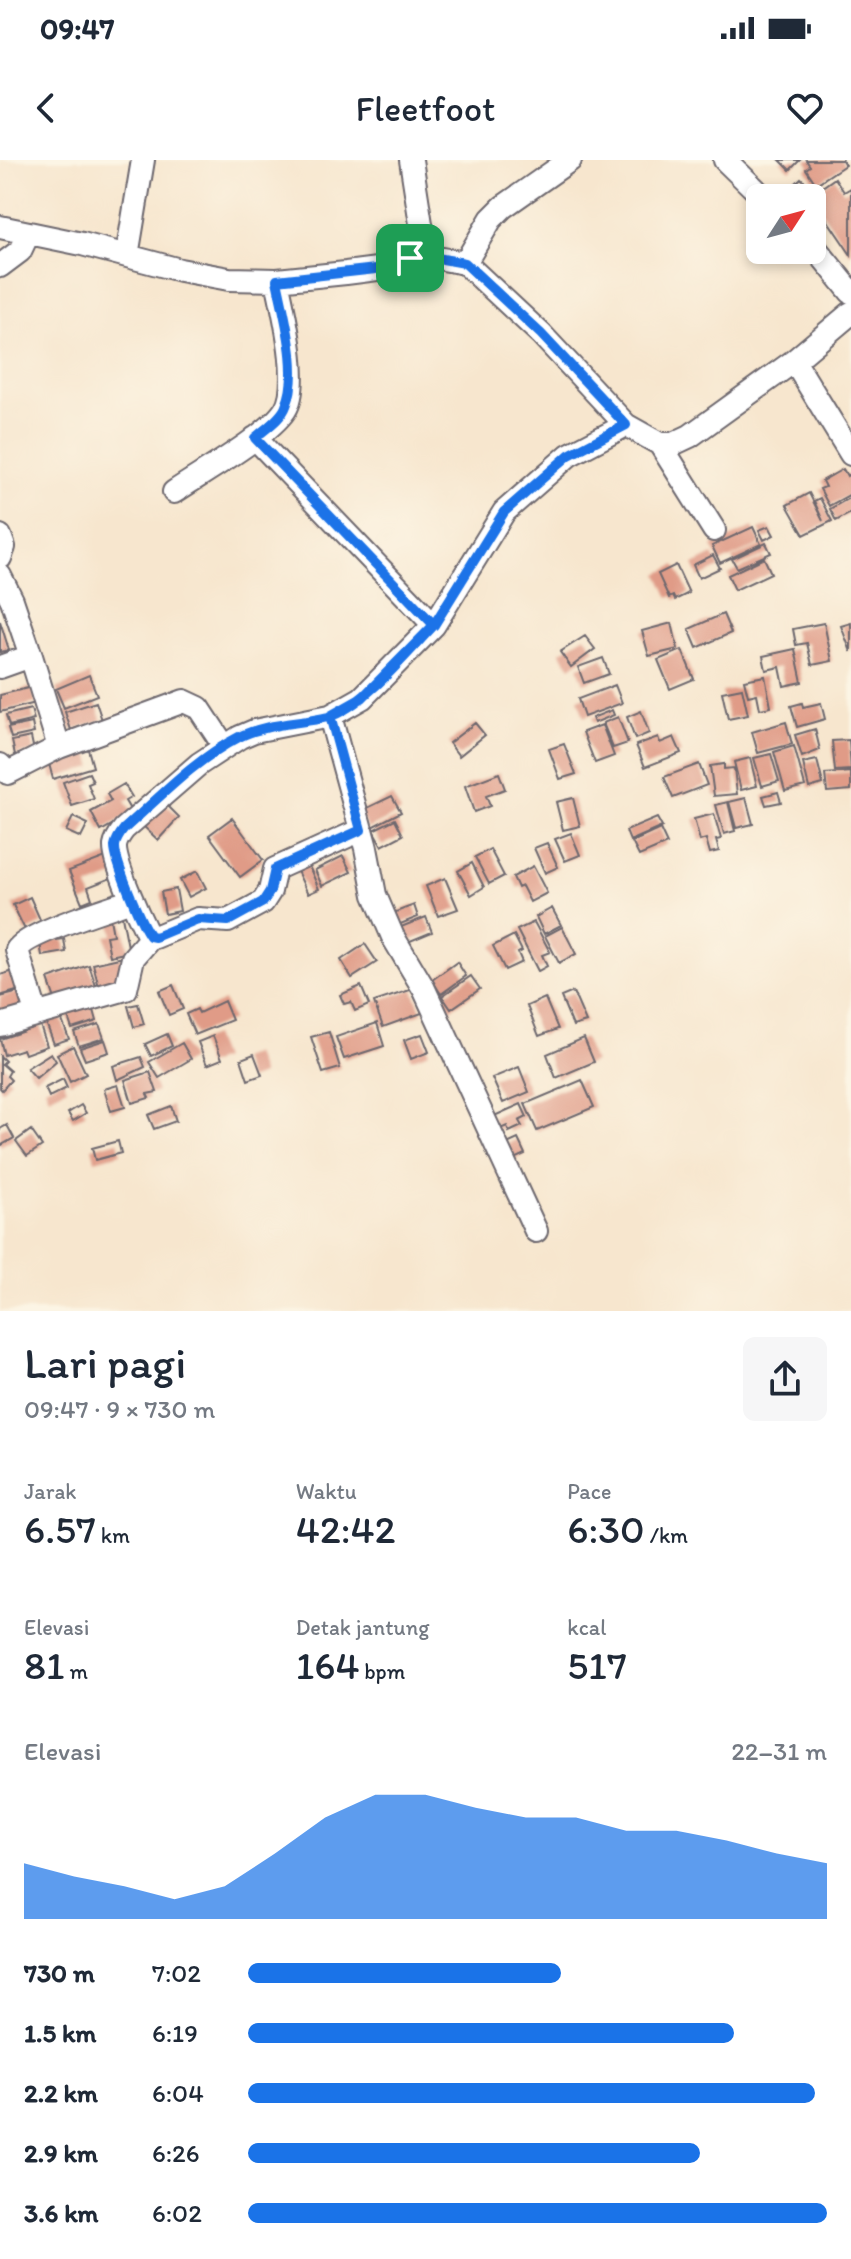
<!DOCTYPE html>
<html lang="id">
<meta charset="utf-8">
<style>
body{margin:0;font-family:Itim,sans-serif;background:#f6f6f7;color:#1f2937;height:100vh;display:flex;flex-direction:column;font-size:30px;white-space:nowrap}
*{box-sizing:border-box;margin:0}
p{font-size:26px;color:#747a83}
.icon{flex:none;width:44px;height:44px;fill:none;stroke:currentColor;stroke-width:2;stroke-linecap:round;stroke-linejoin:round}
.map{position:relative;height:1151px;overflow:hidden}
.panel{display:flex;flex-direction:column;background:#fff;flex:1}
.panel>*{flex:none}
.needle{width:52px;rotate:54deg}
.controls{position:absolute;left:746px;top:24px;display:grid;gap:16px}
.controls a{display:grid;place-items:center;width:80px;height:80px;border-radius:12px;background:#fff;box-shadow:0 4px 12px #0003;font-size:40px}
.pin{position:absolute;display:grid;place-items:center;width:68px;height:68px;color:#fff;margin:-34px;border-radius:16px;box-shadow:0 4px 12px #0006}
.round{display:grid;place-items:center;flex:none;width:84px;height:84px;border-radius:12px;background:#f6f6f7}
.head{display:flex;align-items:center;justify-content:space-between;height:136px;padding:0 24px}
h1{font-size:44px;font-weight:600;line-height:60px}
.stats{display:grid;grid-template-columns:repeat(3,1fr);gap:12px;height:136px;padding:8px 24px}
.stats div{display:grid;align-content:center}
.stats b{font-size:40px;font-weight:600}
.stats small{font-size:22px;font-weight:400}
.stats p{font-size:22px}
.chart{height:224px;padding:16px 24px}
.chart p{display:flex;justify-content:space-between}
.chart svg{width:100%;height:144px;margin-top:8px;fill:#1a73e8;opacity:.7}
ul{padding:0 24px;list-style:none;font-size:26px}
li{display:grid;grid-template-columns:128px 96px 1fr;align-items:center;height:60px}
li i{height:20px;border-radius:10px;background:#1a73e8}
.status{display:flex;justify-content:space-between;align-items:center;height:56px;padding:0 40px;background:#fff;direction:ltr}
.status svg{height:22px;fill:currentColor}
header{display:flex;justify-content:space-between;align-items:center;height:104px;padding:0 24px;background:#fff;font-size:36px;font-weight:600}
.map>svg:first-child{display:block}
</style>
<div class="status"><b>09:47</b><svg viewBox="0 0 49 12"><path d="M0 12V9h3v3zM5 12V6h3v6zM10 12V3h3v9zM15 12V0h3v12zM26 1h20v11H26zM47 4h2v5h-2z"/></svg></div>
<header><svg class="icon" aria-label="back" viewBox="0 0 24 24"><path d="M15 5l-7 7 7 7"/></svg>Fleetfoot<svg class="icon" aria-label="heart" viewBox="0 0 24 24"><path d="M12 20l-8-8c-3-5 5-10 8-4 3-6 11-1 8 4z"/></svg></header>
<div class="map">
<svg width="851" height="1151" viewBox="0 0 851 1151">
<rect width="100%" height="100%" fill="#fcf5e5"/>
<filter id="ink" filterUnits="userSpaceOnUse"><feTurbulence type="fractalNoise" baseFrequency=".0125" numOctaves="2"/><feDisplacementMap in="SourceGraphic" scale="16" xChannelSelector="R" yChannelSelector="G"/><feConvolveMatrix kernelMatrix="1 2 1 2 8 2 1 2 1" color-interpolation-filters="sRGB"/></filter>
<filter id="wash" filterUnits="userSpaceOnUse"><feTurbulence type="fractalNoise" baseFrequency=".006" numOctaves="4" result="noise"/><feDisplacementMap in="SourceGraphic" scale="32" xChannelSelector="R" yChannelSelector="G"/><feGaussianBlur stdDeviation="1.8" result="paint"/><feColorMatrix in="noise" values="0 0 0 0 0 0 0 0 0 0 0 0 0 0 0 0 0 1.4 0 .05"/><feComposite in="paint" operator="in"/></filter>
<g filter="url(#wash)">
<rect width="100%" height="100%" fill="#f7e6ce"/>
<g id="blocks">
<path fill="#e09b87" d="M780,0H800L790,10Z
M806,0H842L845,5L816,24L806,9L810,6Z
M801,18L812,29L803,38H781Z
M835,18L844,32L851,28V95L820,49L823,47L814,33Z
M843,309L847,316L851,313V334L829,346L820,329L825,327L822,321Z
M809,333L823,361L814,341L820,338L832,361L804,375L787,345Z
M851,337V353L836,361L830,349Z
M769,366L774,375L764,380L759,370Z
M753,367L761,384L720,403L712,386Z
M766,383L771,393L737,408L732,399Z
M713,395L720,408L699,418L693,405Z
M764,398L771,413L735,430L728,415Z
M676,405L689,433L675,440L673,436L669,438L658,414Z
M723,454L731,473L697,488L689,469Z
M0,461L9,490L0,492Z
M672,463L678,489L649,496L642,471Z
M824,463L832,501L812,505L807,483L796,485L793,469Z
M851,463V492L841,466Z
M585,476L595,489L571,507L560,492Z
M795,489L802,522L784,526L780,507L766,510L763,496Z
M682,490L694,519L670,529L658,500Z
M603,498L609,514L584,523L578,507Z
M89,515L97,535L64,548L56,529Z
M765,516L771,547L760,549L757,534L748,536L744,520Z
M615,525L622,543L584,557L578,539Z
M32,527L36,543L0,552V535Z
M742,528L748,555L728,559L722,532Z
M96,542L102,560L71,570L65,552Z
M802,543L803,547L821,543L825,559L797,567L791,546Z
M31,549L34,560L9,566L6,555Z
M612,550L614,555L594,563L592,558Z
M641,551L649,573L635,579L627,557Z
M618,557L628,583L613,588L603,563Z
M786,562L792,584L758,593L752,572Z
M32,563L34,573L11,578L8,568Z
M475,563L485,575L459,596L449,583Z
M602,565L614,596L595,603L583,572Z
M815,569L820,590L802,597L795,575Z
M31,577L34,591L15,595L12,581Z
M658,577L660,583L674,577L681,593L645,607L636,585Z
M849,580L851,610L835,611L832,581Z
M564,584L576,614L560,619L549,589Z
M794,586L805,626L785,631L774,592Z
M88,589L93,607L53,619L48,600Z
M771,594L779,621L762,626L754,598Z
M750,598L757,626L741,630L734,602Z
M817,600L823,624L809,628L803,603Z
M699,604L707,625L673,638L664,617Z
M724,604V609L734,608L737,634L714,636L710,606Z
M851,612V630L827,632L825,614Z
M89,613L93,622L88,624L94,639L72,646L63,622Z
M499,613L505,629L486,636L490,646L474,652L465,626Z
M124,624L132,637L125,641L132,653L101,671L91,652L111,641L107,634Z
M778,632L781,642L766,645L763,636Z
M392,636L401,652L368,669L359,652Z
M573,638L580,666L563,670L556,642Z
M746,638L753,664L736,668L729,642Z
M163,641L179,657L158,680L141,664Z
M728,642L735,671L724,674L716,645Z
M714,654L721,679L716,680L719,691L710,693L706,679L700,681L694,659Z
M73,657L88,664L81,678L66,671Z
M232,658L263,700L240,717L209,675Z
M657,658L662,667L630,681L626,671Z
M395,659L403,675L382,686L373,670Z
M660,669L667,684L639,696L632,682Z
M571,673L580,695L565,701L555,679Z
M547,683L558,707L545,713L534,688Z
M490,689L504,716L489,724L475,697Z
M111,695L119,715L88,727L92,739L82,743L69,711Z
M343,696L351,712L322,726L315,710Z
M472,703L484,727L471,735L458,711Z
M308,704L319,729L308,734L296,709Z
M533,706L547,733L530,742L522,726L518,728L513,717Z
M197,711L206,728L189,737L180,720Z
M445,718L458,749L438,756L426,726Z
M176,729L180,751L165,754L161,732Z
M30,737L42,764L26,772L13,745Z
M414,745L418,757L398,765L393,753Z
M552,748L561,765L544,774L536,757Z
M121,751L129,792L110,796L106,776L113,775L109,753Z
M426,757L432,772L403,784L396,769Z
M534,762L550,792L542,795L547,806L538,811L517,770Z
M562,767L576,794L559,803L545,776Z
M514,775L522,791L518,793L522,802L505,810L493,786Z
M64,779L66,792L42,796L40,782Z
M365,784L377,802L352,818L341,800Z
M123,797L122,822L99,827L93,804Z
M457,802L466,816L441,834L432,820Z
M89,805L96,826L55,839L48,819Z
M21,809L26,828L0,836V815Z
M471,816L480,829L451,849L442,836Z
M173,825L183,849L169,855L159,831Z
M361,826L369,845L355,851L351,842L344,844L340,835Z
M413,829L422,853L383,867L374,842Z
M27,830L32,848L0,855V837Z
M573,832L586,862L573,866L561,837Z
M545,838L558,869L539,876L527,846Z
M224,841L232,860L195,875L186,854L197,849L199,853Z
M92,843L97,861L72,869L66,851Z
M138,844L144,864L134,867L128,846Z
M60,855L69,879L54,884L45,860Z
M39,862L47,886L25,894L23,889L4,895L0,879L24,871L23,867Z
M377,863L384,886L344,899L336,877Z
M99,864L104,878L79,886L74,872Z
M329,872L340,908L323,913L311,877Z
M167,874L172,886L151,896L145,884Z
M422,874L429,892L411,899L404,880Z
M213,876L222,899L207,905L198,882Z
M584,878L594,902L556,918L547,894Z
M105,880L109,892L85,900L80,888Z
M182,883L191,899L159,918L149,902Z
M73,886L86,914L70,922L57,894Z
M51,893L56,901L36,918L27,908Z
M254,894L262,915L248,920L241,899Z
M0,896L5,901L2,904L10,911L7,916L11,920L2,930L0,928Z
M141,897L145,907L117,920L113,906Z
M519,907L529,932L503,943L492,918Z
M150,912L157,932L147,934L149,938L132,943L125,920Z
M63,919L67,928L49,937L45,928Z
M582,920L594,947L537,971L525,944Z
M118,925L125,947L111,951L104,929Z
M521,944L527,957L519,961L522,966L509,972L507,966L498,970L492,957Z
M81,945L86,953L73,961L68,953Z
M171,946L176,961L154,969L148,955Z
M7,965L14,978L0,986V969Z
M31,970L42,986L27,996L16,981Z
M518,979L525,994L514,999L507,984Z
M118,981L121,993L95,1000L92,988Z"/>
</g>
</g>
<g filter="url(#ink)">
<use href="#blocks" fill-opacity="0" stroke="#6d676e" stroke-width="2"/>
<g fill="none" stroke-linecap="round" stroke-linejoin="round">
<defs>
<path id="minor" d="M411,0L426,96
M725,0L764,38
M0,67L82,84L180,110L229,119L277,120L346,113L385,108L410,98L426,96L465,103L541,174L626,265L660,284H673L690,276L794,201L851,153
M812,84L851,132
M127,96L143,0
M465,103L491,59L503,47L570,0
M0,106L20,91L28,74
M794,201L851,294
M255,278L434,465
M660,284L714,370
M174,332C202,313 268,276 285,250C302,224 283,150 277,120
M0,376L4,387L0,398
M0,416L12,440L31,496L0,507
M31,496L59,587
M330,556L366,688L375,735L393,777L424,829L536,1071
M0,605L8,613L59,587L184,541L199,548L224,586
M361,670L275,709L270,731L263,742L228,761L198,759L155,777L147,773C139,757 114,703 115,686C116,680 120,674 124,669L199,604L240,577L254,571L330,556L362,538L434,465L504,352L569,295L626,265
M36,853L17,790C26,773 110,748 132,740
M0,865L126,829L133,798L152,776"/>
</defs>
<use href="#minor" stroke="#6d676e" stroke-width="26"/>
<use href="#minor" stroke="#fff" stroke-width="22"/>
</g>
</g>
<g fill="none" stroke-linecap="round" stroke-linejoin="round" filter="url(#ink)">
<defs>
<path id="route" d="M410,98L385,108L277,120C284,156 301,212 286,246C282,258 265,269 255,278L434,465C408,492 363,547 328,557C299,564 267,563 239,577C196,599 160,637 124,669C120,674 116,679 115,686C114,700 141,764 150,776L155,777L198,759L228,761L263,742L270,731L275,709L361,670L330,556L362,538L434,465L504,352L569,295L626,265L541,174L465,103L426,96L410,98"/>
</defs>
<use href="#route" stroke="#fff" stroke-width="16"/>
<use href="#route" stroke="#1a73e8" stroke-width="10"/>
</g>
</svg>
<div class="controls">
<a><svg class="needle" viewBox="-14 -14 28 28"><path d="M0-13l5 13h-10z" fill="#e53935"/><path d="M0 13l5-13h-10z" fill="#747a83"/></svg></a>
</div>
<div class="pin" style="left:410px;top:98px;background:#1e9e55"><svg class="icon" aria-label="arrive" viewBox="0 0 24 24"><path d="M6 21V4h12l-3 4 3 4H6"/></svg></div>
</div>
<section class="panel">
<div class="head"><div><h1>Lari pagi</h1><p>09:47 · 9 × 730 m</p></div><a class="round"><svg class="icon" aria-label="share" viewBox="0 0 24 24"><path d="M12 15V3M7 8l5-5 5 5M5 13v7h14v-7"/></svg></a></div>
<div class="stats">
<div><p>Jarak</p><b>6.57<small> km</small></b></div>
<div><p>Waktu</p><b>42:42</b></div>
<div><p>Pace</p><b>6:30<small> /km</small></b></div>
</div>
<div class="stats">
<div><p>Elevasi</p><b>81<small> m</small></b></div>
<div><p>Detak jantung</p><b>164<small> bpm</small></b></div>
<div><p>kcal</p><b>517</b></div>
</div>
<div class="chart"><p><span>Elevasi</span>22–31 m</p>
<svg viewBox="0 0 160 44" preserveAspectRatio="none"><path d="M0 44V27L10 31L20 34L30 38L40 34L50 24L60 13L70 6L80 6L90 10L100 13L110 13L120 17L130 17L140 20L150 24L160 27V44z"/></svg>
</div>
<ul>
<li><b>730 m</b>7:02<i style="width:54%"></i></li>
<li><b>1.5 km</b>6:19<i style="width:84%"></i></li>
<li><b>2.2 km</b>6:04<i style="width:98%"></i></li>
<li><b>2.9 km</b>6:26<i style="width:78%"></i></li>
<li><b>3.6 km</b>6:02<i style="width:100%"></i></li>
</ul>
</section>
